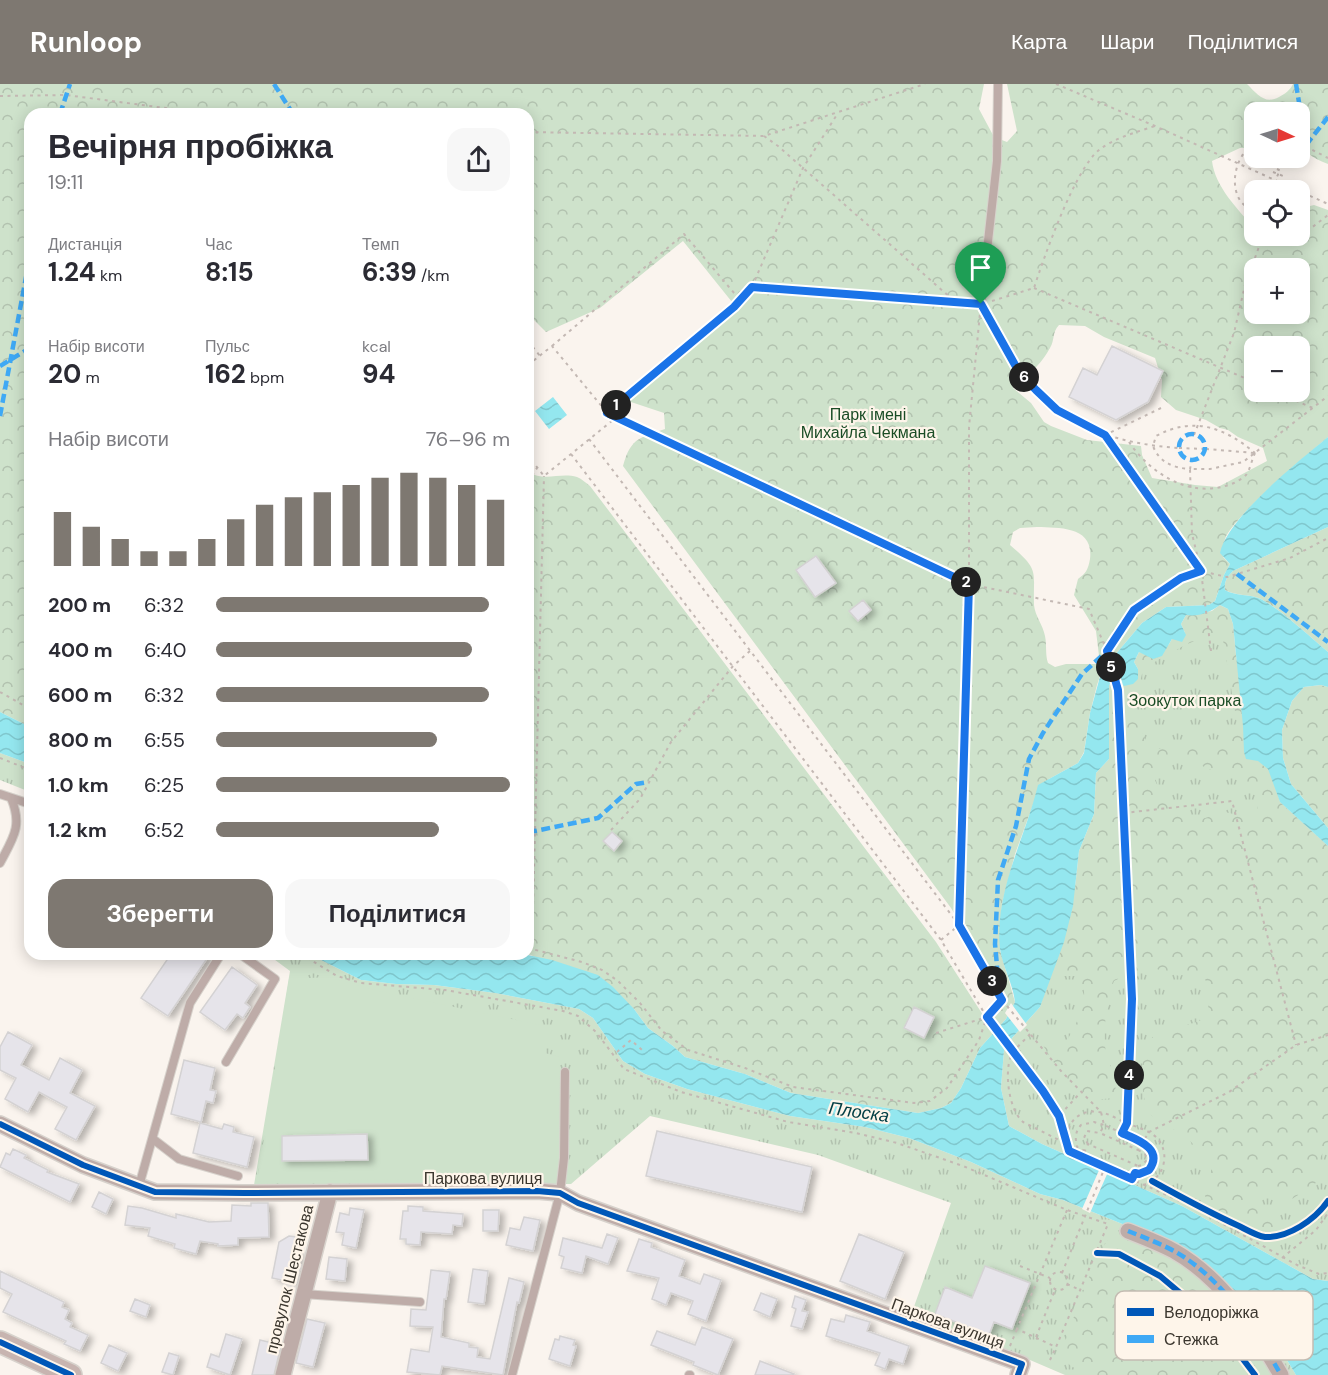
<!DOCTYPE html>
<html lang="uk">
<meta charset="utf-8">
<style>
body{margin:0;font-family:"DM Sans",sans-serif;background:#f7f7f7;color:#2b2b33;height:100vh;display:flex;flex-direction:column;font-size:22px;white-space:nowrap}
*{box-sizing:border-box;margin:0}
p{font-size:20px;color:#7c7c81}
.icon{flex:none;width:33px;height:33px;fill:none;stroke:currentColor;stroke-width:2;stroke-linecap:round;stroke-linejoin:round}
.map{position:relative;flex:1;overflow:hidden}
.side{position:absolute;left:24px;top:24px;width:510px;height:852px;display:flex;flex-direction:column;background:#fff;border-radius:18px;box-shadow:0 3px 15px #0003}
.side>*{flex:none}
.needle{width:39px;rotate:94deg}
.tools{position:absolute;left:1244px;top:18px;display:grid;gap:12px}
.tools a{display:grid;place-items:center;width:66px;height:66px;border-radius:12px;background:#fff;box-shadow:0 3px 15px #0003;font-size:30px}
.pin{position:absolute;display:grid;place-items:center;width:51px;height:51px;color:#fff;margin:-62px -26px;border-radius:50% 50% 50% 0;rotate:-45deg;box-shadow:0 0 6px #0007}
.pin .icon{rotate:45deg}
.km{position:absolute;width:30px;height:30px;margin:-15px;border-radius:50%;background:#222;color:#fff;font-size:16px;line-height:30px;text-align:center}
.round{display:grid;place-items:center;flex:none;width:63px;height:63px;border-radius:18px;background:#f7f7f7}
.overview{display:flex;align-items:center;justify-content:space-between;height:102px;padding:0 24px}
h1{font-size:33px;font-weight:700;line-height:45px}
.figures{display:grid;grid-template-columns:repeat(3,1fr);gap:9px;height:102px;padding:6px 24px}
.figures div{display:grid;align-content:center}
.figures b{font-size:26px;font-weight:700}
.figures small{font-size:16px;font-weight:400}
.figures p{font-size:16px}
.chart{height:168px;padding:12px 24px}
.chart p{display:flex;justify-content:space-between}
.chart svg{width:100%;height:108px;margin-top:6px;stroke:#7e7871;stroke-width:6}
.primary-button{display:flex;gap:12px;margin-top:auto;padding:12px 24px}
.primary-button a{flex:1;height:69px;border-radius:18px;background:#7e7871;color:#fff;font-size:24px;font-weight:700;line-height:69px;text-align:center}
.primary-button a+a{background:#f7f7f7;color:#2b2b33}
ul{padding:0 24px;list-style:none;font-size:20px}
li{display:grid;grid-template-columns:96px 72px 1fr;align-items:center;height:45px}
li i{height:15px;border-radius:8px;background:#7e7871}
header{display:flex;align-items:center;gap:36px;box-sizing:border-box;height:84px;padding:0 30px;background:#7e7871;color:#fff}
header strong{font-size:28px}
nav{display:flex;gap:33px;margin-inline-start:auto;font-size:21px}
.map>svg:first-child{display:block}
</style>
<header>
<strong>Runloop</strong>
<nav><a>Карта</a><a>Шари</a><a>Поділитися</a></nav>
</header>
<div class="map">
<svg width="1328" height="1291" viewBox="0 0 1328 1291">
<defs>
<pattern id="grass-tufts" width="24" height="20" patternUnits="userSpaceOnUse" patternTransform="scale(1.5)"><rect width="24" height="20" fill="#cee2cb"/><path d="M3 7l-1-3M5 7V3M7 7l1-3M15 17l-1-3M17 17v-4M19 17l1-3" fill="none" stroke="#b2c2af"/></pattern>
<pattern id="forest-crowns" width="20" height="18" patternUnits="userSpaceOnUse" patternTransform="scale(1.5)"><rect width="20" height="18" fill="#cee2cb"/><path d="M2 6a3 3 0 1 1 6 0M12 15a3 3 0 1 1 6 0" fill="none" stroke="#b2c2af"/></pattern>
<pattern id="water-waves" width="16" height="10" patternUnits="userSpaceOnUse" patternTransform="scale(1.5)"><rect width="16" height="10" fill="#94e7ef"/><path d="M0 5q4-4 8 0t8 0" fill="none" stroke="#80c7cd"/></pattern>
<filter id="shadow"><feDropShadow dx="5" dy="3" stdDeviation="3" flood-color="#0004"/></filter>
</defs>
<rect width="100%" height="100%" fill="#faf4ee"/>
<path fill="url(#grass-tufts)" d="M1220,521L1280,718L1328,762V1197L1313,1195L1182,1122L1042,1060L1009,1042L1001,1004L1004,966L1012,954L1040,923L1138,585Z
M0,669L30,680V708L0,696Z
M267,870H309L361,896L396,900L434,901L495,909L579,925L593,934L623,977L645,990L687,1005L790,1032L865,1043L909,1054L971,1078L1040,1110L1063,1116L1157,1154L1243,1225L1272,1260L1276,1258L1296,1291H1065L995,1261L911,1231L951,1119L818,1071L650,1032L571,1100L254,1101L290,887Z"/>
<path fill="url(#forest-crowns)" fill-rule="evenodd" d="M0,0H984L979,25L994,53L1007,58L1017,47L1007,0H1247C1257,10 1265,21 1279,13C1285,10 1290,6 1293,0H1328V80C1298,69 1299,57 1299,28H1254V64H1240L1212,77C1215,103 1238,125 1254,144V152L1280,153L1299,152V134L1306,123L1314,121L1328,126V353C1309,369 1231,435 1225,455C1223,460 1224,468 1223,473L1230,480L1224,491L1215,517L1209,521L1166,523L1142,539L1115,571L1110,583L1101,589L1097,601L1090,629L1084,668L1078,679L1049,695L1034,718L1015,770L1002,820L1000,866L1015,918L1006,935L980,964L961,1004L951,1019L941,1024L918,1029L791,1009L745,990L685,973L673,962L648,944L634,925L531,871L523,870H528V388C545,398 560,388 577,393C582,395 586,399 590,402L936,858L983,931L1003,911L951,824L623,382C631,353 640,354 665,345L664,329L625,316L736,223L683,157L600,224L546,248L528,230V30H30V643L0,628ZM1254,184H1299V230H1254ZM1059,241L1085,242L1104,253L1155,274L1162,296L1161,313L1176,326L1206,336L1220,344L1228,346L1238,353L1263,364L1267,377L1218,403L1195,401L1152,394L1142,371L1141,362L1087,356L1051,342L1044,338L1031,319L1013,304L1014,297C1029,294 1043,277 1050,264C1055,256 1052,248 1059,241ZM1254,262H1299V308H1254ZM1037,443C1060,444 1094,442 1090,475C1088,486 1086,489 1078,495L1074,511L1096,547L1100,580H1066L1055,583L1048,579C1045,570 1047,561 1045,552C1043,541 1035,532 1034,521C1033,485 1040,487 1010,461L1013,448L1020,444Z
M1328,443V568C1309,552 1283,527 1261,515C1250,510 1236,512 1225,506C1224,497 1227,493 1233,487Z
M1220,521L1228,525L1233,540L1243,642L1244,668L1268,685L1280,718L1328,762V1059L1319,1076L1318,1093L1315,1100L1292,1115L1265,1105L1257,1106L1253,1113L1255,1121C1267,1129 1285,1137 1280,1154L1207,1126C1202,1110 1208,1095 1213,1081C1197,1074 1199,1064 1187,1054C1178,1046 1165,1043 1155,1035C1139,1023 1138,971 1150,956C1162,940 1193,945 1209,931L1207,902L1203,887H1194L1179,892L1144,881L1137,893L1120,894L1114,897C1107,915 1102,949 1106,968C1110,983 1118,998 1115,1014L1091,1016L1061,990L1041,958L1049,956L1064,962C1074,943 1097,908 1075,892H1051L1064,858L1073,822L1079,767L1094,730L1096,689L1109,675V601L1119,594L1138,585L1134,578L1139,568L1162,572L1172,555L1186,551L1181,540L1186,531L1212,527ZM1216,548L1222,550L1238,645L1232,655L1212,663L1160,665L1146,657L1139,641L1136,614L1142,590L1156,577L1185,561ZM1169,671C1189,673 1192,678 1209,685C1233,696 1271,694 1254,735L1225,728L1195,737L1187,736L1160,707L1153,692V683L1162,673Z
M1321,601L1328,603V744L1291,700L1283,674L1282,646L1292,617L1304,603Z
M1127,1150L1148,1159L1200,1192L1252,1248L1254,1262L1253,1280L1247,1291H1090C1072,1282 1063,1283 1064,1261C1071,1241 1096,1168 1109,1155C1114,1150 1120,1151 1127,1150Z"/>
<path fill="#cee2cb" d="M328,893L383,908L545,942V969L560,973L556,1099L514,1101L386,1095L257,1098L289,895Z"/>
<path fill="url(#water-waves)" d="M553,313L567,331L549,345L535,327Z
M1328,353V443L1233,487C1227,493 1224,497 1225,506C1235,512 1250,510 1261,515C1283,527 1309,552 1328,568V603L1321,601L1304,603L1292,617L1282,646L1283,674L1291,700L1328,744V762L1280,718L1268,685L1258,677L1246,675L1244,668L1243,642L1233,540L1228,525L1220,521C1210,528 1199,533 1186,531L1181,540L1186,551L1182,558L1172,555L1162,572L1153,575L1139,568L1134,578L1138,585V595L1133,600L1124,602L1118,594L1109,601V675L1096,689L1094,730L1079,767L1073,822L1064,858L1040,923L1012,954L1004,966L1001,1004L1009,1042L1042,1060L1182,1122L1313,1195L1328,1197V1291H1296L1276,1258L1272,1260L1243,1225L1157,1154L1063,1116L1040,1110L971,1078L909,1054L865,1043L790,1032L687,1005L645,990L623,977L593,934L579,925L495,909L434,901L396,900L361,896L309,870H523L552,876L598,891L613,903L634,925L648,944L673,962L685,973L745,990L791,1009L918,1029L941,1024L951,1019L961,1004L980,964L1006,935L1015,918C1013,900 1003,884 1000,865C994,808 1025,755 1038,701L1078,679L1084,669L1090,629L1101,589L1110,583L1115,571L1142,539L1166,523L1209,521L1215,517L1224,491L1230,480L1220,469C1227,434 1300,376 1328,353Z
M0,628L30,643V680L0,669Z"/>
<path fill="#faf4ee" d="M1011,919L1027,941L1020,948L1005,929Z
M998,939L1012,957L1006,966L991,946Z
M1100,1084L1108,1088L1090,1129L1082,1125Z"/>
<path fill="#e6e4ea" stroke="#d4d2d3" stroke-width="1.5" filter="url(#shadow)" d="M1112,262L1163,287L1148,318L1116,336L1069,313L1083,284L1097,291Z
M816,472L836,499L815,513L796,486Z
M863,516L871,526L858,537L849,527Z
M612,748L622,757L614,767L603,757Z
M171,870H210L168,932L141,914Z
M232,883L257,901L245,919L250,923L243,934L237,930L225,946L200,928Z
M914,923L934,933L924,954L904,944Z
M8,948L32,961L21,981L49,996L60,974L82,986L70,1009L95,1022L76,1056L55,1045L67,1023L39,1008L28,1028L5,1015L16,994L0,986V963Z
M184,976L215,984L210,1006L216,1007L213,1019L206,1017L201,1038L171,1030Z
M200,1039L222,1045L224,1040L234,1043L233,1048L254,1053L247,1083L193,1069Z
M657,1047L812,1083L802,1128L646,1092Z
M367,1050L368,1076L282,1077V1052Z
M13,1065L26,1071L24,1074L48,1086L47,1088L79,1100L70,1118L0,1083L6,1069L10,1071Z
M99,1108L113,1115L106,1130L92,1123Z
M251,1119H268L269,1153L238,1154V1161L218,1162V1160L200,1157L196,1170L174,1164L175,1160L148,1152L150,1144L125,1141L128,1122L142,1124L176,1134V1130L209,1138L231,1137L232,1121L251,1122Z
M408,1122L423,1123V1127L463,1130L462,1142L453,1141L452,1150L421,1148L420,1161L406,1160V1155H400L403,1127H408Z
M350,1124L364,1126L356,1164L342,1161L344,1149L336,1148L340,1129L349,1131Z
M483,1126H499L498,1147H483Z
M524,1133L540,1136L533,1167L506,1161L510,1144L520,1146Z
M607,1150L618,1154L608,1180L586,1172L582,1189L561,1184L564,1173L559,1171L563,1154L602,1164Z
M859,1150L904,1168L885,1215L840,1197Z
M289,1152L297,1153L294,1167L300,1168L297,1180L301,1181L296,1199L272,1194L279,1158Z
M639,1155L652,1159L651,1163L685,1176L679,1192L700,1200L704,1190L721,1196L706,1237L688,1230L693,1217L671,1209L666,1221L652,1215L659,1194L627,1187Z
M329,1173L347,1175L345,1197L326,1195Z
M985,1182L1030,1199L1012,1245L994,1238L989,1251L935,1230L945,1203L972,1214Z
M473,1185L488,1187L484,1220L468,1218Z
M431,1186L450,1188L446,1215H444L441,1253L469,1259V1263L478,1264L477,1273L490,1275L509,1194L524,1198L519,1219L517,1218L503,1291L442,1282L440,1291L407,1288L411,1265L429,1268L433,1243L410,1242L411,1225L426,1226Z
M0,1187L64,1218L62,1223L69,1226L65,1235L72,1239L70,1243L88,1251L80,1267L64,1260L66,1257L3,1228L12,1210L0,1204Z
M761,1209L777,1215L770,1233L754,1226Z
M795,1212L806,1216L802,1227L808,1228L802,1245L791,1242L796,1225L792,1223Z
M135,1215L150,1221L146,1233L130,1227Z
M846,1231L870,1238L867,1247L909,1262L903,1280L889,1275L885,1285L875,1281L880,1269L826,1252L831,1235L844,1238Z
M307,1235L325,1239L313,1283L296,1279Z
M702,1243L733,1255L718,1291L693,1281L694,1278L651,1261L657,1247L695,1261Z
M226,1250L242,1255L230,1291L207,1283L211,1270L219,1273Z
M560,1252L575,1256L573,1261L576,1262L570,1282L549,1275L555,1255L559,1256Z
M260,1256L281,1261L274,1291H252Z
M109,1261L127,1269L118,1287L101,1279Z
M169,1269L179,1272L173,1291L162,1288Z
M760,1277L794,1290L793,1291H755Z"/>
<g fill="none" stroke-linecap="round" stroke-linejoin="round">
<defs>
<path id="lane" d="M981,220L997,77L998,0
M0,710L30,720
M0,779C13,754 23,742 11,714
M226,978L275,895L240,870
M153,1055L179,1075L238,1092
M139,1102L190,919L221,870
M303,1210L420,1218
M512,1291L560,1109L564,1074L565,988
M689,1291H690"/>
<path id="street" d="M0,1040L83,1081L155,1108L244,1109L537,1107L560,1109L578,1119L1022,1280L1018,1291
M1128,1147C1143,1153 1159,1159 1174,1167C1222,1194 1254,1244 1281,1291
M283,1291L330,1108"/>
<path id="secondary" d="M0,1258L71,1291"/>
</defs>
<use href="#lane" stroke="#d7d2cc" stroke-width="10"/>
<use href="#street" stroke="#d7d2cc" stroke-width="18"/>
<use href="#secondary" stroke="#d7d2cc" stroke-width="24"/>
<path stroke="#c3b8b3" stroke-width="2" stroke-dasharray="3 4.5" stroke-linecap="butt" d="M1056,0L1155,42L1328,120
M0,12L66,11L211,30
M528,48L764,52L925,0
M764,52L778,62L952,215
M1299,59L1328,74
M1254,60C1236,70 1228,102 1242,119C1245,122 1250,125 1254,127
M1277,85L1283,88
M1273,88L1283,92
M1299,147L1310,145L1328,131
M752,203L803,84L838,29
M1034,204L1254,298
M992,217L1034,204C1044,173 1075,85 1099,66C1114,54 1137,48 1155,42
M985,228C996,247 1006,269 1019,287C1057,341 1116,360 1179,364
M528,257L540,272
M552,262L684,150L740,216
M528,281L552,262L613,336L544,392L528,372
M1275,308L1313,324
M1161,324L1105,351L1199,484
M1194,351L1234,249L1245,201L1263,152
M589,355L959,841L1002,916L1061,987L1101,1028L1104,1041L1122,1049L1127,1039L1133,915L1118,606L1107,567L1089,525L969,500V343L980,229
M1129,358C1150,389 1188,413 1225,402C1233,400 1241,396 1246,391C1250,386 1252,375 1255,369
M1206,365L1255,369
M571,370L941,856L989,937L1043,1007L1059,1032L1081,1008
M1192,375L1190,385C1173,384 1159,378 1153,362L1156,352C1193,332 1224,343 1255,369
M528,398L537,384
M1108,565L1134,526L1181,494L1201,487L1227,493L1237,490L1290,474L1328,454
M1211,567L1201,487L1192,450L1190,385H1210L1243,378L1328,312
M0,608L30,625
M0,674L30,686
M1124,729L1232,717L1296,961
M611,746L640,715L671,658L733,582L750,567
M941,856L959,841L969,500L607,329L734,223L752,203L972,219
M528,864L582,878L602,886L618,897L640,919L662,947L688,966L745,984L793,1003L914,1019L930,1017L947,1004L979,956L987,933L1002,916
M532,865L544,392
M301,870L337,892L361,899L445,906L563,927L578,932L596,948L624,985L681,1008L788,1038L856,1049L897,1059L963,1082L1067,1126L1108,1140L1056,1263L1017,1245L1067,1126
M936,949L987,933
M1030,950C1024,957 1015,964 1011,972C1004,989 1009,1026 1023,1038L1065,1059
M617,968L631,956L642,966
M1059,1032L1065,1055
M1119,1057L1122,1049C1135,1055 1156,1060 1153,1077C1152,1083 1149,1086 1145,1089H1135
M1088,1060L1084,1054L1087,1047L1100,1049
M1138,1066L1145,1070L1147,1076L1142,1081L1138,1082
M1069,1067C1062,1046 1074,1024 1099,1028C1109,1029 1120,1037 1129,1040C1139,1044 1151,1047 1158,1055C1164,1063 1166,1072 1163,1082C1160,1092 1154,1096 1144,1101
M1069,1067L1082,1073
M1085,1067L1077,1063C1075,1054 1075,1048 1081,1041L1094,1038L1104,1041L1100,1049L1138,1066L1149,1048L1229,1008L1296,961L1328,951
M1132,1095L1138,1082L1088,1060L1082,1073L1191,1122L1297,1181L1319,1190L1328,1189
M1282,1174L1316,1146L1328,1129
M1020,1182L1050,1194
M1050 1197a9 9 0 1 1 18 0a9 9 0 1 1-18 0Z
M1062,1189L1105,1083
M1067,1200L1080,1206
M1036,1253L1055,1206
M1010,1262L1017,1245
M1050,1276L1056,1263"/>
<use href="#lane" stroke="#beaca8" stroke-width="8"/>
<use href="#street" stroke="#beaca8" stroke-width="15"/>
<use href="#secondary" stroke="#c7b4b0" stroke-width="21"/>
<path stroke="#c3b8b3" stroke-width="2" stroke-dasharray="3 4.5" stroke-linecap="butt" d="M1271,106L1280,86
M1179,364L1206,365"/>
<path stroke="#3fa9f5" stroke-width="4.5" stroke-dasharray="9 4.5" stroke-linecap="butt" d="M274,0L293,30
M1296,0L1306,61
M60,30L70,0
M1306,61L1328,33
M0,282L30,264
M0,332L30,172
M1179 363a13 13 0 1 1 26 0a13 13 0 1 1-26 0Z
M1237,490L1328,558
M528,746L535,747L598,734L636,700L648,698
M999,904L995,860L998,796L1016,742L1029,675L1043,649L1082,590L1107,567
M1128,1147C1143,1153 1159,1159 1174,1167C1222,1194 1254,1244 1281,1291"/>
<defs>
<path id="cycleway" d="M0,1040L83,1081L155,1108L244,1109L537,1107L560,1109L578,1119L1022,1280L1018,1291
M1152,1097C1181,1113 1210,1129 1239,1142C1247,1146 1257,1152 1265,1153C1288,1154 1315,1136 1328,1117
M1097,1169L1119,1170L1160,1192L1198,1224L1233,1262L1255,1291
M0,1258L71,1291"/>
</defs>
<use href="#cycleway" stroke="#fef5ea" stroke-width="10"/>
<use href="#cycleway" stroke="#0057b8" stroke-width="6"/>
</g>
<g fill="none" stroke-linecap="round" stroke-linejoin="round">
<defs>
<path id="route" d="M752,203L981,220L1019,288L1036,306L1057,326L1105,351L1201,487L1181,494L1134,526L1107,567L1118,606L1132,915L1127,1039L1122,1049C1138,1056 1164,1065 1149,1086L1139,1090L1135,1089L1132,1095L1069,1067L1059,1032L1043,1007L987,933L1002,916L959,841L969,500L607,329L734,223Z"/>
</defs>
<use href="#route" stroke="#fff" stroke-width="12"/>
<use href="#route" stroke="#1a73e8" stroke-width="8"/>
</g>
<g text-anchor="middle" stroke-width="4.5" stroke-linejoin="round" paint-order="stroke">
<g font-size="16" fill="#1a4c25" stroke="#fef5ea">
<text x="868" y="336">Парк імені<tspan x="868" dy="18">Михайла Чекмана</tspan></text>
<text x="1185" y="622">Зоокуток парка</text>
</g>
<g font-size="16" fill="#3b362e" stroke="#fef5ea">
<text x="483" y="1100">Паркова вулиця</text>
<text transform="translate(289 1195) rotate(-76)" y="6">провулок Шестакова</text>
<text transform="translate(948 1239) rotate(20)" y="6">Паркова вулиця</text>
</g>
<g font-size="18" font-style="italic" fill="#003d43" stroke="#fef5ea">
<text transform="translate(859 1028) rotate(8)" y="6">Плоска</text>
</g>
</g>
<rect x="1115" y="1207" width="198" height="69" rx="9" fill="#fef5ea" stroke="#c4bcb2" stroke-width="1.5"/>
<rect x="1127" y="1224" width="27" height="8" fill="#0057b8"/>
<rect x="1127" y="1251" width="27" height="8" fill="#3fa9f5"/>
<g font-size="16" fill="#3b362e">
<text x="1164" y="1234">Велодоріжка</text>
<text x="1164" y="1261">Стежка</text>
</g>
</svg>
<div class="tools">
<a><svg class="needle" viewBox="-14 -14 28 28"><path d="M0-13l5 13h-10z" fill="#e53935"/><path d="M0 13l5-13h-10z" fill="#7c7c81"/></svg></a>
<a><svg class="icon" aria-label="locate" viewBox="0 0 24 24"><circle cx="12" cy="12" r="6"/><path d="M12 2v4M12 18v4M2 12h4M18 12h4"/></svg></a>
<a>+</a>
<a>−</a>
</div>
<div class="pin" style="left:981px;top:220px;background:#1e9e55"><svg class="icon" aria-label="arrive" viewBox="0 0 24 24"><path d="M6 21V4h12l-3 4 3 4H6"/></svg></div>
<b class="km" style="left:616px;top:321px">1</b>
<b class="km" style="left:966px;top:498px">2</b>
<b class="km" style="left:992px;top:897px">3</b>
<b class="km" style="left:1129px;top:991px">4</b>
<b class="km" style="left:1111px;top:583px">5</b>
<b class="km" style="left:1024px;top:293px">6</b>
<section class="side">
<div class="overview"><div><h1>Вечірня пробіжка</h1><p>19:11</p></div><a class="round"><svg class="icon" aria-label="share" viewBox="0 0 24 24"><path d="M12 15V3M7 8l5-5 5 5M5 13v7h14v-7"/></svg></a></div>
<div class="figures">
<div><p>Дистанція</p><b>1.24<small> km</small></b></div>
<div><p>Час</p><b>8:15</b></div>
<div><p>Темп</p><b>6:39<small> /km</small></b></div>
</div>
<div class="figures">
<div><p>Набір висоти</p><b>20<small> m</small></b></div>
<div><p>Пульс</p><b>162<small> bpm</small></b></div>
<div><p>kcal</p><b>94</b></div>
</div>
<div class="chart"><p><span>Набір висоти</span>76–96 m</p>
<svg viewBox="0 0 160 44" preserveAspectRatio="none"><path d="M5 44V22M15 44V28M25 44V33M35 44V38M45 44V38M55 44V33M65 44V25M75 44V19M85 44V16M95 44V14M105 44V11M115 44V8M125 44V6M135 44V8M145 44V11M155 44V17"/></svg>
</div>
<ul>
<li><b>200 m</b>6:32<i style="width:93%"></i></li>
<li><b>400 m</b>6:40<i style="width:87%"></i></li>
<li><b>600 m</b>6:32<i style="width:93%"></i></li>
<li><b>800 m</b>6:55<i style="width:75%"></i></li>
<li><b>1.0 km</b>6:25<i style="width:100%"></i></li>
<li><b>1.2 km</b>6:52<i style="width:76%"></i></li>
</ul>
<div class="primary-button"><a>Зберегти</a><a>Поділитися</a></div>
</section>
</div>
